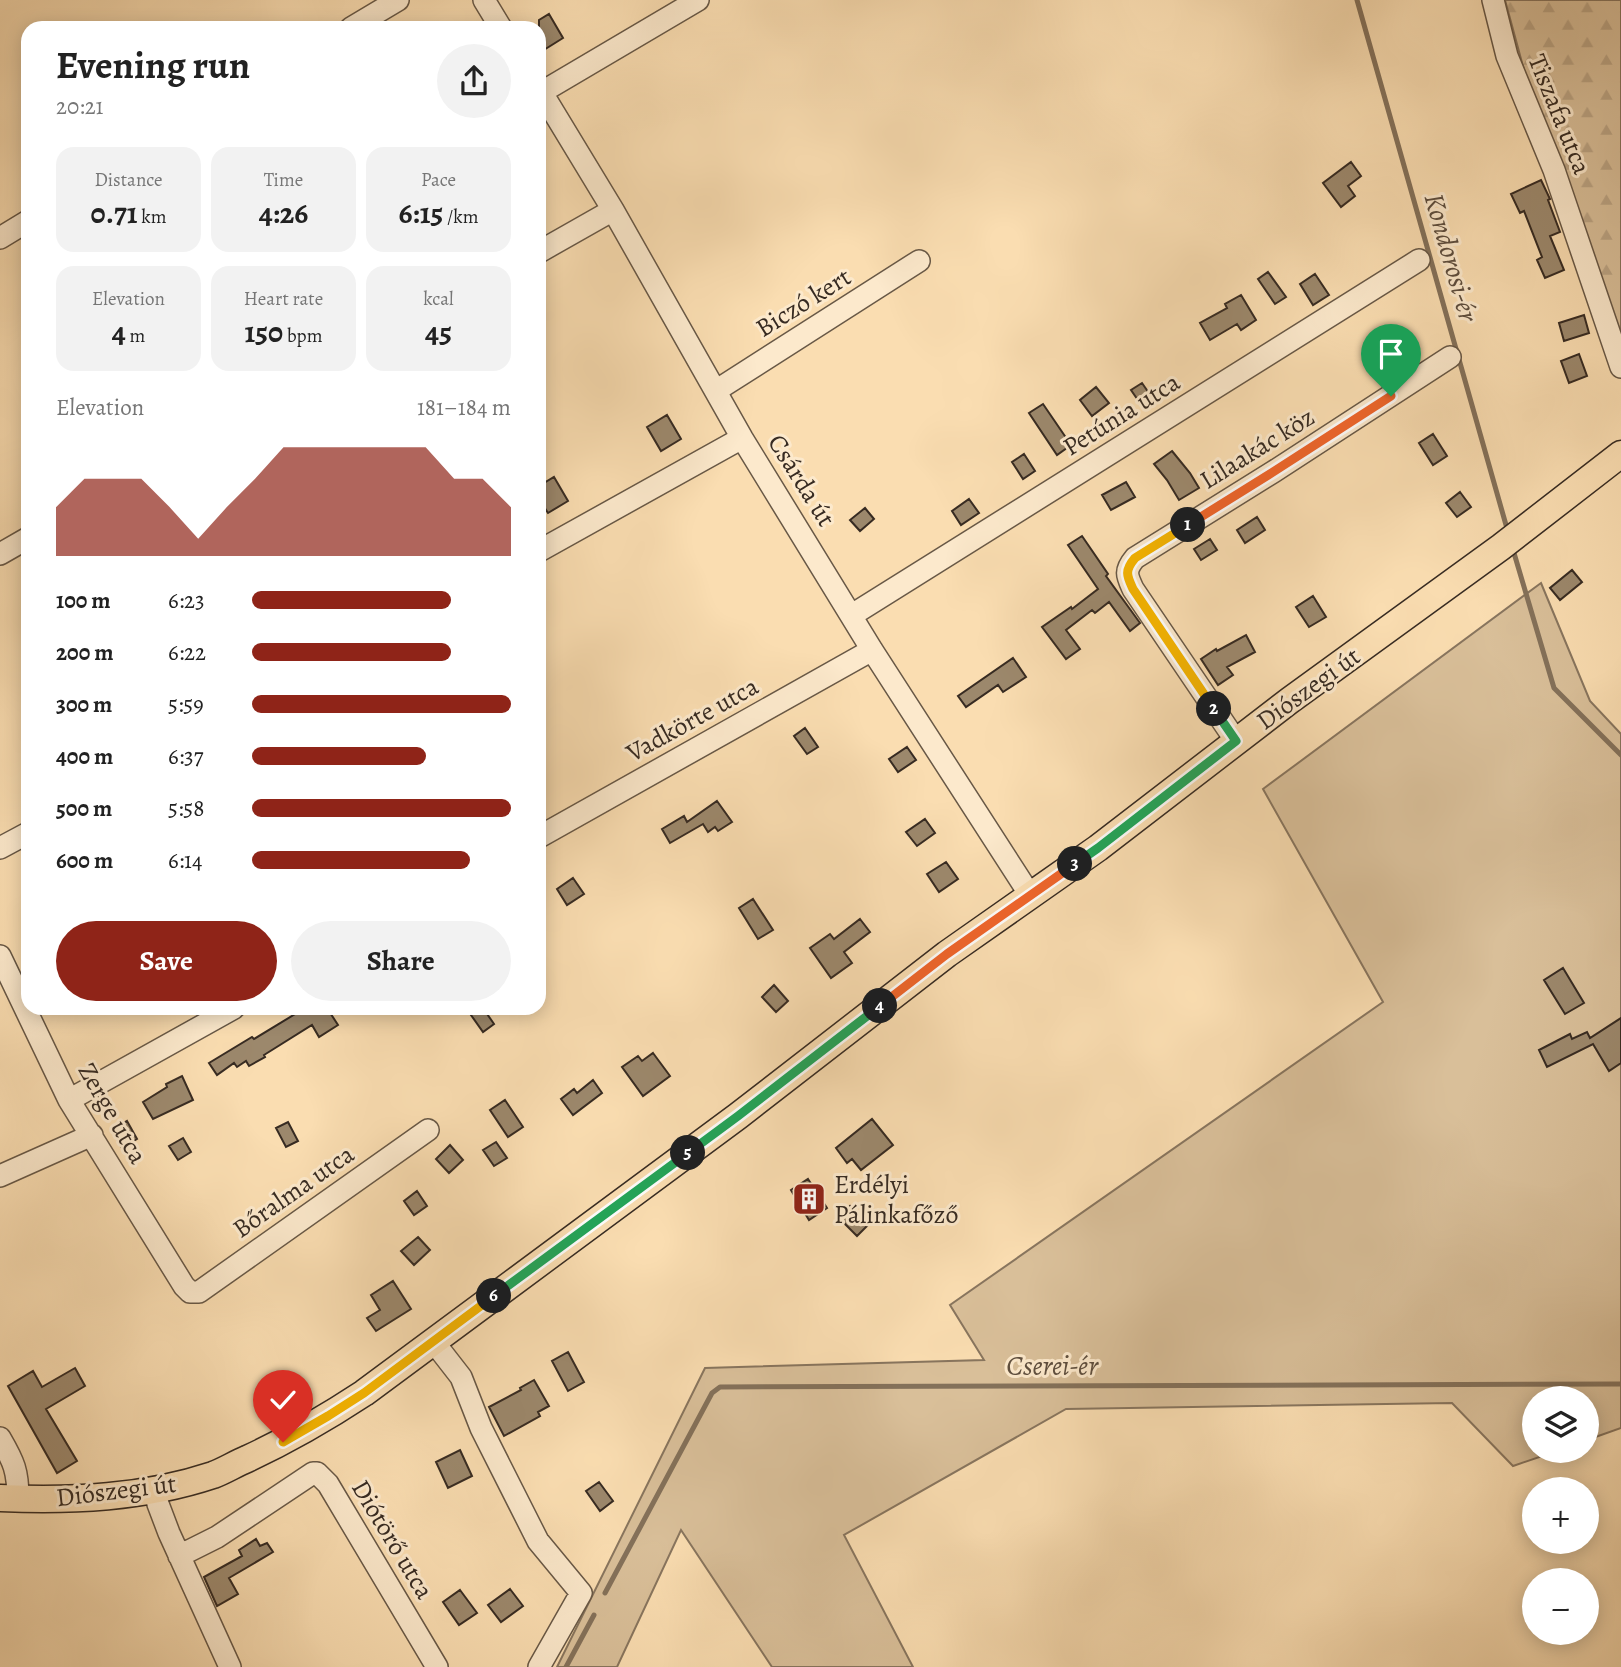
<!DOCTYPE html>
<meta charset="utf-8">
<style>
body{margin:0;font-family:Alegreya,serif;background:#f2f2f2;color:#222;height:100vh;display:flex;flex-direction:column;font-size:26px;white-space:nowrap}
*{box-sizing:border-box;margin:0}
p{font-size:23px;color:#767676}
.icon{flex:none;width:38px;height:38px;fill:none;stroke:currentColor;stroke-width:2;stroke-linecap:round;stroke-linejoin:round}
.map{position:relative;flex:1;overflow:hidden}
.details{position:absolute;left:21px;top:21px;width:525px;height:994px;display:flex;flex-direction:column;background:#fff;border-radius:21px;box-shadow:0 4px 18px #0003}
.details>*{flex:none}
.controls{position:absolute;left:1522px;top:1386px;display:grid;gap:14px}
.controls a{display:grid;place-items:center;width:77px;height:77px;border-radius:50%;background:#fff;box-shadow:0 4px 18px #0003;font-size:35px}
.pin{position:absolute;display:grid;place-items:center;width:60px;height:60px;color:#fff;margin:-72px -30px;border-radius:50% 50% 50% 0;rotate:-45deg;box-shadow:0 0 7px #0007}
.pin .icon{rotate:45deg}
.km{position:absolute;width:35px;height:35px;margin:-18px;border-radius:50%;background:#222;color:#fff;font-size:19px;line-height:35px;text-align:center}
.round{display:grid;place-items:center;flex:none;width:74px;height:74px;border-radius:37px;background:#f2f2f2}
.overview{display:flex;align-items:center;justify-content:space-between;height:119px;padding:0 35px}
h1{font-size:38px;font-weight:700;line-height:52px}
.figures{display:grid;grid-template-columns:repeat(3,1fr);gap:10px;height:119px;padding:7px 35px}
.figures div{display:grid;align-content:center;border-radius:18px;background:#f2f2f2;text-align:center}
.figures b{font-size:30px;font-weight:700}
.figures small{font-size:19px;font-weight:400}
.figures p{font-size:19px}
.chart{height:196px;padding:14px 35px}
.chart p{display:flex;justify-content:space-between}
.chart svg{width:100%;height:126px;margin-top:7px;fill:#8f2418;opacity:.7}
.action{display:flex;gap:14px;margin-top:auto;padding:14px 35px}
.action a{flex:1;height:80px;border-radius:42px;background:#8f2418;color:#fff;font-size:28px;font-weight:700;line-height:80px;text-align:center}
.action a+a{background:#f2f2f2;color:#222}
ul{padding:0 35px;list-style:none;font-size:23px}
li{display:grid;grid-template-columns:112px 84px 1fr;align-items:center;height:52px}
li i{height:18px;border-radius:9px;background:#8f2418}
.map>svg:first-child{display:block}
</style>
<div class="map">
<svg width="1621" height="1667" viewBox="0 0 1621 1667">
<defs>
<pattern id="forest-firs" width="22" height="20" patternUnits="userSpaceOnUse" patternTransform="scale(1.75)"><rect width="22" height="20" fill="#d9bf99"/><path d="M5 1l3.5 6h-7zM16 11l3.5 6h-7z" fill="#bba484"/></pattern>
</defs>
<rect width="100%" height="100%" fill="#faddb1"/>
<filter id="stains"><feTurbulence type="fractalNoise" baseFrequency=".00286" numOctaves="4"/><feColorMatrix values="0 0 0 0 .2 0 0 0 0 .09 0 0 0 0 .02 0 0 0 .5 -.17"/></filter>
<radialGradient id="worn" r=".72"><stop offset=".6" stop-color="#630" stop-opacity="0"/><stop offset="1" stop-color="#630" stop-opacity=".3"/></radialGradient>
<path fill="#d9bf99" stroke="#88755e" stroke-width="2" d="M1541,583L1590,701L1621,734V1428L1587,1440V1398H1535V1451H1557L1513,1466L1452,1403L1066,1409L844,1535L913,1667H772L681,1530L617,1667H557L705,1368L984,1360L950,1305L1383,1002L1263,789Z"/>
<path fill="url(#forest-firs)" stroke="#88755e" stroke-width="2" d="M1505,0H1621V349L1546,151Z"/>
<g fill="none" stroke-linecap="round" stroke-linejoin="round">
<path stroke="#84715a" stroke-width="5" d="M1357,0L1506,525
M1514,553L1554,688L1621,755
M605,1593L712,1393L720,1387L1621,1384
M566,1667L594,1615"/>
</g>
<path fill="#9c886c" stroke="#372b22" stroke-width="2" d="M549,14L563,38L539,53V20Z
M1351,162L1361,176L1348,186L1355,196L1341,207L1323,183Z
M1541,180L1550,199L1548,200L1560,232L1550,236L1564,270L1545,278L1537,260L1542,257L1524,211L1520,213L1511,194Z
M1268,272L1286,297L1275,304L1258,279Z
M1315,274L1329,295L1313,305L1300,284Z
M1241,295L1256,320L1241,330L1237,324L1210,340L1200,323L1227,308L1225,304Z
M1584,315L1589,333L1564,341L1559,323Z
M1405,354L1413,365L1389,381L1382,369Z
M1579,354L1587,376L1569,383L1561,361Z
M1142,383L1153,399L1142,406L1131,390Z
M1096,387L1109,403L1092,416L1080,400Z
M1043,404L1071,445L1057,455L1029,413Z
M667,415L681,439L661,451L647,427Z
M1433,434L1447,456L1433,465L1419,443Z
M1172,451L1190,473L1199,488L1179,500L1167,480L1154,464Z
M1024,454L1035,471L1023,479L1012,462Z
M554,477L568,501L548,513L539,499V486Z
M1126,482L1135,497L1111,510L1102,495Z
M1460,492L1471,507L1457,517L1446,503Z
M969,499L979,513L961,525L952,511Z
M865,508L874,519L860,531L850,520Z
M1257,517L1265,530L1245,543L1237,530Z
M1082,536L1108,574L1106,576L1140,623L1130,631L1109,602L1095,613L1092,610L1066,630L1080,649L1066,659L1042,627L1071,607L1072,609L1098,589L1068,545Z
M1210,539L1217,550L1201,560L1194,549Z
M1572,570L1582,582L1560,600L1550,588Z
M1313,596L1326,617L1309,627L1296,607Z
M1246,635L1255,652L1227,667L1233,675L1218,685L1201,659L1216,649L1217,651Z
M1013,658L1026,677L1003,692L998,685L966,707L958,696Z
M805,728L818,747L807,754L794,736Z
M907,747L916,760L898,772L889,759Z
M717,801L732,822L718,831L715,827L708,832L703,824L670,843L662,829L684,816L687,822Z
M925,819L935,833L917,846L906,832Z
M946,862L958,879L939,892L927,874Z
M573,878L584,894L567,905L557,889Z
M753,899L773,930L758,939L739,908Z
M860,919L870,932L844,952L852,963L831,978L810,948L830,934L834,939Z
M1563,968L1584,1003L1565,1014L1544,980Z
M774,985L788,1001L776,1012L762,997Z
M305,1008H327L338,1025L319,1037L312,1025L264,1055L265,1057L249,1066L246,1061L237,1067L234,1063L217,1075L209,1063L252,1037L254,1039Z
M466,1008H483L494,1024L483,1032Z
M1621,1018V1063L1609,1071L1593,1044L1547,1067L1539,1050L1570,1034L1572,1039L1587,1032L1590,1038Z
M653,1053L670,1076L643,1096L622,1067L638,1056L642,1061Z
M182,1076L193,1100L153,1119L143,1102L167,1087L166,1084Z
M593,1080L602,1093L573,1115L561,1099L574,1089L577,1093Z
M505,1100L523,1127L508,1137L490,1110Z
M872,1119L893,1145L861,1170L852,1159L847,1163L836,1148Z
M127,1121L137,1139L122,1148L112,1130Z
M288,1122L298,1141L286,1147L276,1128Z
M183,1138L191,1152L178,1160L169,1146Z
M496,1142L507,1158L494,1166L483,1150Z
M450,1145L463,1160L449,1173L436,1159Z
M808,1179L827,1208L809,1220L791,1190Z
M417,1191L427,1206L414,1215L404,1201Z
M850,1206L868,1225L857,1236L838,1217Z
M418,1237L430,1250L414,1265L401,1251Z
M393,1281L411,1309L376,1331L367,1318L380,1310L371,1295Z
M568,1352L584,1382L568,1391L552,1361Z
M75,1368L85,1386L46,1409L77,1461L57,1473L8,1386L33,1371L42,1387Z
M534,1380L549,1406L538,1412L540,1416L504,1436L489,1407L521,1390L520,1388Z
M460,1450L472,1476L448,1488L436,1462Z
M599,1482L613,1501L600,1511L586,1491Z
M256,1539L260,1546L267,1543L273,1552L229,1578L238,1594L217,1606L204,1577L242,1556L239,1550Z
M510,1589L523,1606L501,1622L488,1605Z
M460,1590L477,1613L459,1625L443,1602Z"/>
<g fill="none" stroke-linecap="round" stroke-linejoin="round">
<defs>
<path id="minor" d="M484,0L501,28
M1493,0L1507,56L1554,170L1621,367
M351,28L398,0
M539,88L613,210L742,438L872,650L1030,895
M542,92L698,0
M0,238L28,221
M539,252L613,210
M717,390L919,261
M539,551L742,438
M0,554L28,538
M852,615L1419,260
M1236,741L1133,589C1127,576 1124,571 1135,558L1273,472L1450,357
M539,837L872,650
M0,848L28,833
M0,956L69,1100L184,1286L190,1292H199L428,1130
M69,1100L234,1008
M0,1176L92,1135
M433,1341L461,1377L481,1428L538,1541L581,1593L539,1667
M0,1438C14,1462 18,1471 18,1499
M155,1491L158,1504L169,1533L230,1667
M179,1556L217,1537L313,1473H317L328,1484L437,1667"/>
<path id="major" d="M0,1498C72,1501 144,1498 213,1475C224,1471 235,1464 247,1459C288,1440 326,1418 364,1393L738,1116L947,954L1098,848L1289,701L1501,547L1621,454"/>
</defs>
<use href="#minor" stroke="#685846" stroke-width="24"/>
<use href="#major" stroke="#372b22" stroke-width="29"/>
<use href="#minor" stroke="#fce9cc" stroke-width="21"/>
<use href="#major" stroke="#faddb1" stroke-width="26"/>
</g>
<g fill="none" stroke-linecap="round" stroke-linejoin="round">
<defs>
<path id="split-1" d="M1188,525L1273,472L1391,396"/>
<path id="split-2" d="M1188,525L1135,558C1124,571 1127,576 1133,589L1214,709"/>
<path id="split-3" d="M1075,864L1098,848L1236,741L1214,709"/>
<path id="split-4" d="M880,1006L947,954L1075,864"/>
<path id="split-5" d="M688,1153L738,1116L880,1006"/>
<path id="split-6" d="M494,1296L688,1153"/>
<path id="split-7" d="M283,1442L328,1416L364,1393L494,1296"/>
</defs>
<use href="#split-1" stroke="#fff" stroke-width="14"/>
<use href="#split-2" stroke="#fff" stroke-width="14"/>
<use href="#split-3" stroke="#fff" stroke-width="14"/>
<use href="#split-4" stroke="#fff" stroke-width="14"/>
<use href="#split-5" stroke="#fff" stroke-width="14"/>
<use href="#split-6" stroke="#fff" stroke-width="14"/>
<use href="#split-7" stroke="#fff" stroke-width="14"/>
<use href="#split-1" stroke="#f0652b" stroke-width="9"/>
<use href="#split-2" stroke="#f5b400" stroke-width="9"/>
<use href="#split-3" stroke="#22a559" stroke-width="9"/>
<use href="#split-4" stroke="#f0652b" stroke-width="9"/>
<use href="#split-5" stroke="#22a559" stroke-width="9"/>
<use href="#split-6" stroke="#22a559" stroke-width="9"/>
<use href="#split-7" stroke="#f5b400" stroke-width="9"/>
</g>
<defs>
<symbol id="building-square" viewBox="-11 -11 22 22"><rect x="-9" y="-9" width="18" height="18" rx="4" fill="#8f2418" stroke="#fce9cc"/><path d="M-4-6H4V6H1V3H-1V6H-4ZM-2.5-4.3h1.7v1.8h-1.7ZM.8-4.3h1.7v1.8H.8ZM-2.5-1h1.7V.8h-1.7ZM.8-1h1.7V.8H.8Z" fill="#fff"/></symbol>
</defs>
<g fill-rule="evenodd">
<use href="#building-square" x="790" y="1180" width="38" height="38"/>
</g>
<g text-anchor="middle" stroke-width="6" stroke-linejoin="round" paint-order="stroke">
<g font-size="26" fill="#372b22" stroke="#fce9cc">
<text transform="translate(1560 114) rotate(68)" y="9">Tiszafa utca</text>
<text transform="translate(803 302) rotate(-32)" y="9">Biczó kert</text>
<text transform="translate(1121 414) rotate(-32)" y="9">Petúnia utca</text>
<text transform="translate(1257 448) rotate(-32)" y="9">Lilaakác köz</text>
<text transform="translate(802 480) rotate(58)" y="9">Csárda út</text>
<text transform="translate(1308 688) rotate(-36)" y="9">Diószegi út</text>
<text transform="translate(692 719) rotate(-29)" y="9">Vadkörte utca</text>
<text transform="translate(113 1113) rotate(60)" y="9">Zerge utca</text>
<text transform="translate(293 1191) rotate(-35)" y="9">Bőralma utca</text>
<text transform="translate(116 1490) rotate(-7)" y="9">Diószegi út</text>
<text transform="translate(393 1539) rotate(59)" y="9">Diótörő utca</text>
</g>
<g font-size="26" fill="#372b22" stroke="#fce9cc" text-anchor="start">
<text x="834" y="1193">Erdélyi<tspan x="834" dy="30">Pálinkafőző</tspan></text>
</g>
<g font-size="28" font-style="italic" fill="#5e4e3e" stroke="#fce9cc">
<text transform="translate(1452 257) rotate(74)" y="10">Kondorosi-ér</text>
<text x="1052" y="1375">Cserei-ér</text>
</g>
</g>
<rect width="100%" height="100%" filter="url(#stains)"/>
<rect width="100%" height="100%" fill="url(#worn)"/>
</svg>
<div class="controls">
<a><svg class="icon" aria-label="layers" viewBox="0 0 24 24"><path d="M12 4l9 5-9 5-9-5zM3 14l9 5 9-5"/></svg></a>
<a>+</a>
<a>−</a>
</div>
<div class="pin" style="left:1391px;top:396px;background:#1e9e55"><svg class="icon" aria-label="arrive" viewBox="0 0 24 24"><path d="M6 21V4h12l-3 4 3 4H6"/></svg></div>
<div class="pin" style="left:283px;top:1442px;background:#d93025"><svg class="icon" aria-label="check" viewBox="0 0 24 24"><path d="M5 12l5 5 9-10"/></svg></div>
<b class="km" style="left:1188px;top:525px">1</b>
<b class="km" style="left:1214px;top:709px">2</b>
<b class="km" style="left:1075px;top:864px">3</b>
<b class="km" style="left:880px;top:1006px">4</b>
<b class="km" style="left:688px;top:1153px">5</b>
<b class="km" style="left:494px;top:1296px">6</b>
<section class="details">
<div class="overview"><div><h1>Evening run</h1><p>20:21</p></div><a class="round"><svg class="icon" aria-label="share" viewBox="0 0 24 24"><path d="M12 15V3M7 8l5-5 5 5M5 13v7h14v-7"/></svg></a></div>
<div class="figures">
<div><p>Distance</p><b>0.71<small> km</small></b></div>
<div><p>Time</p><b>4:26</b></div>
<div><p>Pace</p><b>6:15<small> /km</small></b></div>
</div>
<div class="figures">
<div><p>Elevation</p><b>4<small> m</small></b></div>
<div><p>Heart rate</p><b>150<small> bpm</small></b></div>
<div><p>kcal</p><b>45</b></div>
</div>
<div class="chart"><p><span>Elevation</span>181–184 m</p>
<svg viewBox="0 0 160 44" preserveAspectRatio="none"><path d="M0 44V27L10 17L20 17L30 17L40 27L50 38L60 27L70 17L80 6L90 6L100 6L110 6L120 6L130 6L140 17L150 17L160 27V44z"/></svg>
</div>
<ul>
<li><b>100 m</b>6:23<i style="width:77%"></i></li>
<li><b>200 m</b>6:22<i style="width:77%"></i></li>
<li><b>300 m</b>5:59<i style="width:100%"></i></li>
<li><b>400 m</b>6:37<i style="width:67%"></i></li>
<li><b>500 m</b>5:58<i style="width:100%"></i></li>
<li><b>600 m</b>6:14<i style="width:84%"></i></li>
</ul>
<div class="action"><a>Save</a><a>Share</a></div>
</section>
</div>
